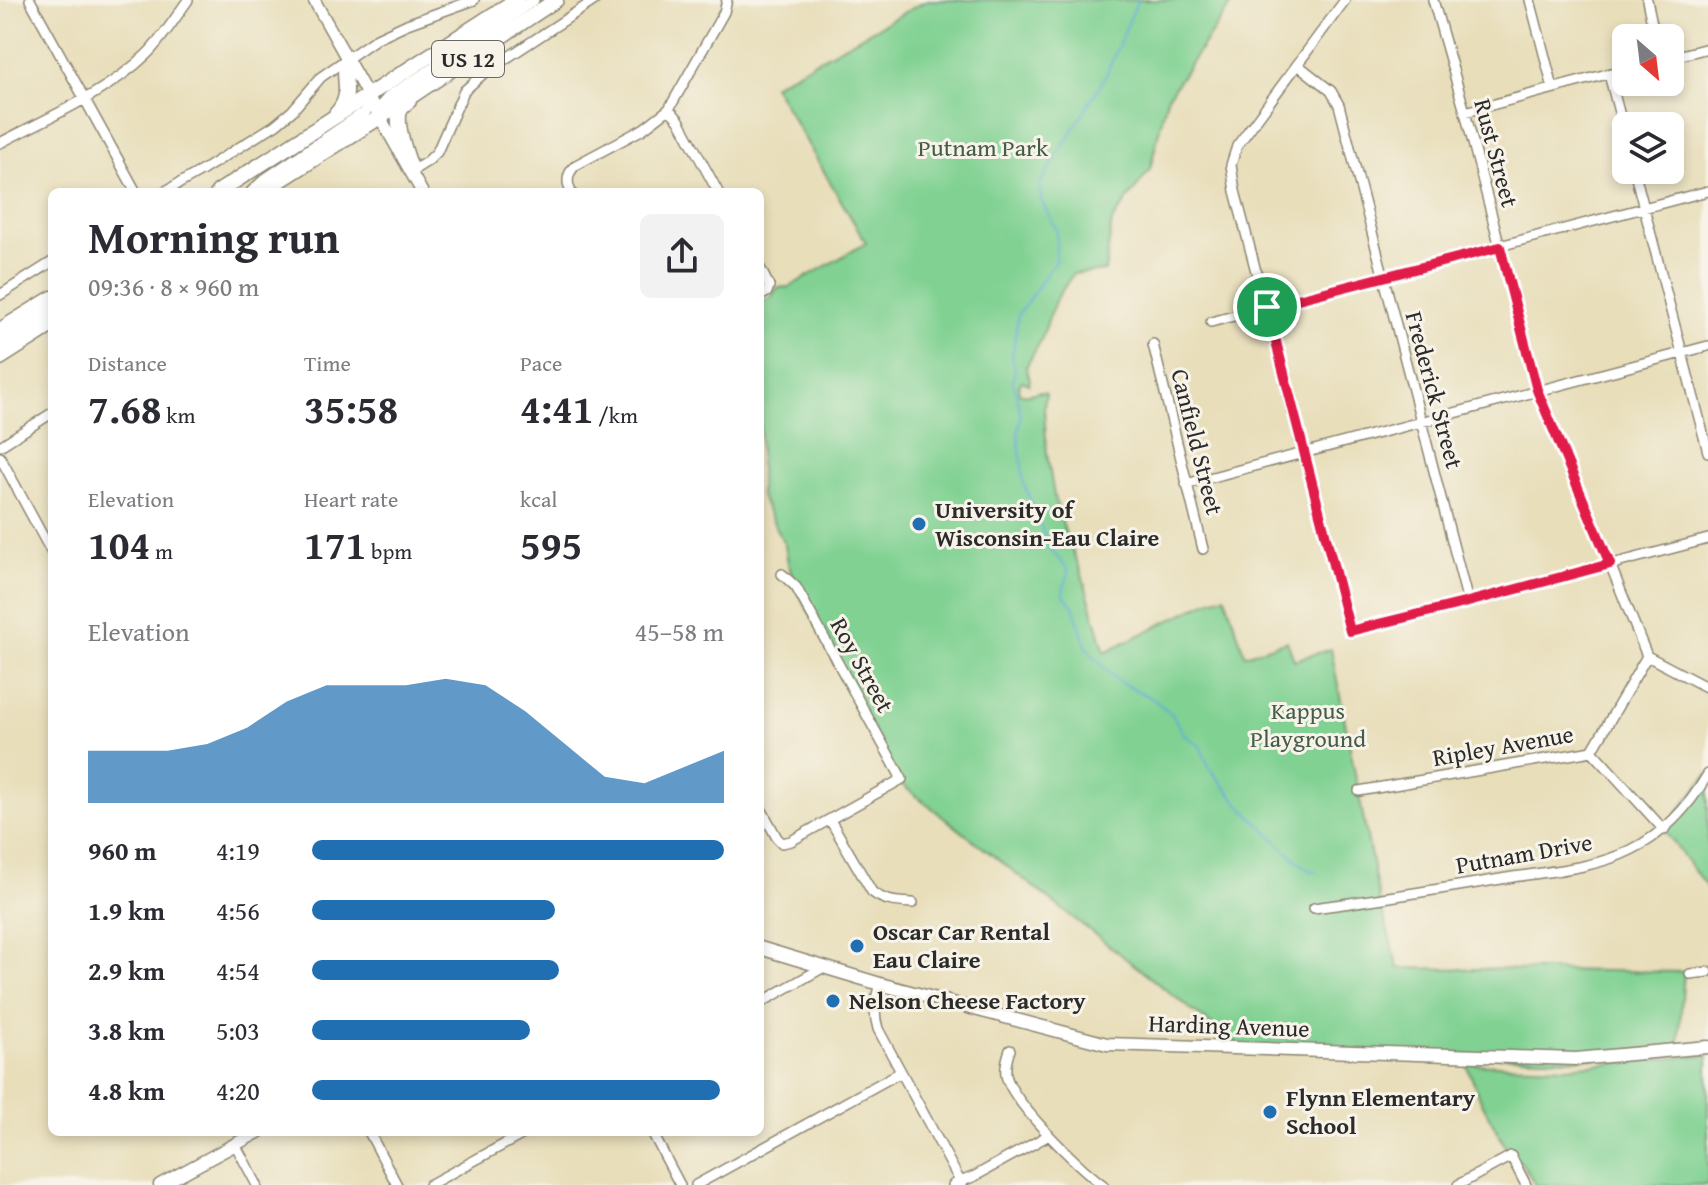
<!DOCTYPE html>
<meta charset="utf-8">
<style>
body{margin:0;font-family:"Gentium Book Plus",serif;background:#f2f2f3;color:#2b2b33;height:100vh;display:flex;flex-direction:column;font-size:30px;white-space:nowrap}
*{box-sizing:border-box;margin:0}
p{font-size:26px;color:#7c7c81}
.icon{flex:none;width:44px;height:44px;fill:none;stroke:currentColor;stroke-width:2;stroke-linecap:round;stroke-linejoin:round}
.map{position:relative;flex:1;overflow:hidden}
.sheet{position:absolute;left:48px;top:188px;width:716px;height:948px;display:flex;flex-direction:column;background:#fff;border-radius:12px;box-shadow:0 4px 12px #0003}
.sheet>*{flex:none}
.needle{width:52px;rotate:152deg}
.controls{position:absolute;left:1612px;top:24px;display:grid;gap:16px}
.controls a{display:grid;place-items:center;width:72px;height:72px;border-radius:12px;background:#fff;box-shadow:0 4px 12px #0003;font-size:40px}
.pin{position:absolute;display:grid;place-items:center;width:68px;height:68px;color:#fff;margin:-34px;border:4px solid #fff;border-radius:50%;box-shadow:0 2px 8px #0007}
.round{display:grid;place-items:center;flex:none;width:84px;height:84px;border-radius:12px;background:#f2f2f3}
.overview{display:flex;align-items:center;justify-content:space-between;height:136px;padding:0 40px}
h1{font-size:44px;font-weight:800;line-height:60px}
.figures{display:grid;grid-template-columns:repeat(3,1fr);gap:12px;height:136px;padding:8px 40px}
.figures div{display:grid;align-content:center}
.figures b{font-size:40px;font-weight:800}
.figures small{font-size:22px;font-weight:400}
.figures p{font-size:22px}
.chart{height:224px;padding:16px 40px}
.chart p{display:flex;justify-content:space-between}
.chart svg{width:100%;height:144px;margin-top:8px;fill:#1f6fb2;opacity:.7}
ul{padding:0 40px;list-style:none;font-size:26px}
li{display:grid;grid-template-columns:128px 96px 1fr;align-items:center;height:60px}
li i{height:20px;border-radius:10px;background:#1f6fb2}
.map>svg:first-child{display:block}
</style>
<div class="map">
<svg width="1708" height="1185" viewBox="0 0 1708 1185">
<rect width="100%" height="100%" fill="#f7f3e8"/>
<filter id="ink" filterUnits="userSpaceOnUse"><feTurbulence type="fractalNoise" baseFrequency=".0125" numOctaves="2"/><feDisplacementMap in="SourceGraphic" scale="16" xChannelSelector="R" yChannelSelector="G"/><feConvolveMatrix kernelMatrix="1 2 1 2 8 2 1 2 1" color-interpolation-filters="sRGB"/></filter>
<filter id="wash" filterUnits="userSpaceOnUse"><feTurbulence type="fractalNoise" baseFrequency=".006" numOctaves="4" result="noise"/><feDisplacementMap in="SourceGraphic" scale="32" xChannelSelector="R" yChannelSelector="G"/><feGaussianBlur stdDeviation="1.8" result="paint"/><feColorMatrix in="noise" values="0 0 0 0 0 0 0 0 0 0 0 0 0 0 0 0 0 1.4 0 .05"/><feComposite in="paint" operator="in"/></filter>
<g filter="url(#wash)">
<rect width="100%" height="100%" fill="#e8deba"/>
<path fill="#80d192" stroke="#567e5e" stroke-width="2" d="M927,0H1234L1167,98L1150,169L1112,221L1105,271L1073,274L1055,301L1041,340L1026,367L1030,380L1029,384L1022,381C1018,384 1018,388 1019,393C1029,398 1037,389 1046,393L1044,408L1047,454L1054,496L1066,535L1081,571L1105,652L1211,600L1225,596L1245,655L1287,641L1294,660L1331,649L1379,899L1398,968L1684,972L1678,1050L1576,1059L1241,1048L901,784L796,587L788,563L785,545L760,496V303L772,296L777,288L789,287L866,243L773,85Z
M1708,774V889L1664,830Z
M1708,1055V1185H1535C1528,1172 1522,1160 1509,1153L1482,1103L1466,1064L1567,1067Z"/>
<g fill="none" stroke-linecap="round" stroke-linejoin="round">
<path stroke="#5eaad6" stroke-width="2" d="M1138,0L1105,77L1040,184L1041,200L1057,231L1055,262L1018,315L1012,358L1015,368L1013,382L1021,414L1018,433L1024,485L1050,549L1068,569V576L1064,587V595L1073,606L1087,648L1094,657L1119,682L1150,697L1171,713L1184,734L1200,746L1210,769L1239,804L1293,857L1309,870L1316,872"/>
</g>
</g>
<g filter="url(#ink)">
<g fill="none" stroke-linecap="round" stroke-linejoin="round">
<defs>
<path id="minor" d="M30,0L136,192
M1345,0L1237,146L1231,165L1235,191L1350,631L1468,602L1708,539
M1433,0L1465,112L1537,390L1610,564L1647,656L1708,688
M1530,0L1553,88
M1647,0L1655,38
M1670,58L1708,48
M1298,65L1331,91L1339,105L1468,602
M1609,74L1626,139
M1465,112L1626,69
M0,143C49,117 107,93 147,54C163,38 175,18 188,0
M1634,170L1708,452
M412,171L428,161L437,152L464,91L484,73L595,0
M164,192L203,170L275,125L292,111L321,77L377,38L407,24L474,0
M571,192C566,182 567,173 576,165L643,129L669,109
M718,192L679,120L669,109L724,12L727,0
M760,268L769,286L767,292L760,296
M0,295L52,262
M1211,322L1708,191
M1153,344L1203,549
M0,446L52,413
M0,457L52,553
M1186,484L1708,346
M1592,751L1664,830
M1359,791L1592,751L1647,656
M760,807L777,838L782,843L791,841L902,779L796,587L782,574
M830,820L872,892C885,902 898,902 913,903
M1314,908C1381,899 1447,888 1513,877C1553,871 1595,868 1631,850C1664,834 1690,805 1708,774
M1690,974L1708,972
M880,984C875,1000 873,1012 878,1029L962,1185
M760,1003L824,967
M1010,1050C1007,1058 1005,1066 1006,1075C1012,1103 1079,1167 1103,1185
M369,1132L397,1185
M652,1132L680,1185
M235,1144L257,1185
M429,1185L527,1132
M696,1185L901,1072
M953,1185L975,1176L1049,1135
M1458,1185L1511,1156L1526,1185"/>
<path id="tertiary" d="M314,0L422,192
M380,117L382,105L389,97L453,56L533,0
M252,192L266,179L364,113L367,109L368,96"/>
<path id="secondary" d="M760,948L880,984L1107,1044L1576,1059L1708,1047
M160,1185L258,1132"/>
<path id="primary" d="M409,101C406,103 401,107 400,111C395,125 407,157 412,171
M336,114C355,93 340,81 347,58
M218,192L516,0
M262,192L380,117L556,0
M0,330L52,298
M0,345L52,309
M0,358L52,325"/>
</defs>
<use href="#minor" stroke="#8a8472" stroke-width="12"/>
<use href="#tertiary" stroke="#8a8472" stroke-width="14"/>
<use href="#secondary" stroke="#8a8472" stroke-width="15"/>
<use href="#primary" stroke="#8a8472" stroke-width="17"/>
<use href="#minor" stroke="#fff" stroke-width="9"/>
<use href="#tertiary" stroke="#fff" stroke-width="11"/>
<use href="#secondary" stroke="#fff" stroke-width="12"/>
<use href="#primary" stroke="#fff" stroke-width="14"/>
</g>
</g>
<g fill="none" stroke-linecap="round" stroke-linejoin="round" filter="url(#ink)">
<defs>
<path id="route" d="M1500,247L1537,390L1610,564L1468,602L1350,631L1267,307Z"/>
</defs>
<use href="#route" stroke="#fff" stroke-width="16"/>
<use href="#route" stroke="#e11d48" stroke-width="10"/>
</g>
<g fill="#1f6fb2" stroke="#f7f3e8" stroke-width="3">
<circle cx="919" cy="524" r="8"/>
<circle cx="857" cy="946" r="8"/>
<circle cx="833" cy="1001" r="8"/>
<circle cx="1270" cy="1112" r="8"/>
</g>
<g text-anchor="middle" stroke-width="6" stroke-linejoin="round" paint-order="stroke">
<rect fill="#f7f3e8" stroke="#686764" stroke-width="2" x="432" y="41" width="72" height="36" rx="6"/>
<g font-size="22" font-weight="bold" fill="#2b2b2b">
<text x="468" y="67">US 12</text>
</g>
<g font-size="24" fill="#445d4a" stroke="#f7f3e8">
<text x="983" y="156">Putnam Park</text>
<text x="1308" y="719">Kappus<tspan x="1308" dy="28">Playground</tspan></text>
</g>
<g font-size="24" fill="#2b2b2b" stroke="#f7f3e8">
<text transform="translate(1496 153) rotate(75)" y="8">Rust Street</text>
<text transform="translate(1434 390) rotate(75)" y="8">Frederick Street</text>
<text transform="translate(1197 442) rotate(76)" y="8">Canfield Street</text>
<text transform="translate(862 665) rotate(61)" y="8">Roy Street</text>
<text transform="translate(1503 746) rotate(-10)" y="8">Ripley Avenue</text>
<text transform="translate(1524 854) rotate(-10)" y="8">Putnam Drive</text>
<text transform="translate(1229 1026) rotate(2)" y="8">Harding Avenue</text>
</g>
<g font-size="24" font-weight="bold" fill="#2b2b2b" stroke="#f7f3e8" text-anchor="start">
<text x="935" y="518">University of<tspan x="935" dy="28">Wisconsin-Eau Claire</tspan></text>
<text x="873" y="940">Oscar Car Rental<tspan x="873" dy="28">Eau Claire</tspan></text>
<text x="849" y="1009">Nelson Cheese Factory</text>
<text x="1286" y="1106">Flynn Elementary<tspan x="1286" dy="28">School</tspan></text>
</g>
</g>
</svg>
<div class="controls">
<a><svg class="needle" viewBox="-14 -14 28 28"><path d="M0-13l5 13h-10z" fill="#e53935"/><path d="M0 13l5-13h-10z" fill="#7c7c81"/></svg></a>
<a><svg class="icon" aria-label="layers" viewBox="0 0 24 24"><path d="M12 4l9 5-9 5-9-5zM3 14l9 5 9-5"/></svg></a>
</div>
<div class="pin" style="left:1267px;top:307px;background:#1e9e55"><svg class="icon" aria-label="arrive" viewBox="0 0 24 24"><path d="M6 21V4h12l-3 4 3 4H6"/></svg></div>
<section class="sheet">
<div class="overview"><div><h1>Morning run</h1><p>09:36 · 8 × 960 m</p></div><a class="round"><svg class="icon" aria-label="share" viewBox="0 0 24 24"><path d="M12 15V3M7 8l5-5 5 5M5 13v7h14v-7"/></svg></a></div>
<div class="figures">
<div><p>Distance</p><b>7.68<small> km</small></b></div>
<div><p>Time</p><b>35:58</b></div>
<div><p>Pace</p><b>4:41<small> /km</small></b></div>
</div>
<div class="figures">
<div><p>Elevation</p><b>104<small> m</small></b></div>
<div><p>Heart rate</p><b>171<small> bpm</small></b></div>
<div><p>kcal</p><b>595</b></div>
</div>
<div class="chart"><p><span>Elevation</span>45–58 m</p>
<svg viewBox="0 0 160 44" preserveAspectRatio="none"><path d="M0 44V28L10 28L20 28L30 26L40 21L50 13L60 8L70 8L80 8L90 6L100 8L110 16L120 26L130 36L140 38L150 33L160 28V44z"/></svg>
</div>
<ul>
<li><b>960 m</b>4:19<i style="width:100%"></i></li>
<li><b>1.9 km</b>4:56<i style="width:59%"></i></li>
<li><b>2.9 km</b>4:54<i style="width:60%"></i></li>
<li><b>3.8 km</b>5:03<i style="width:53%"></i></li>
<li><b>4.8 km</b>4:20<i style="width:99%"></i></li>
</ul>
</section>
</div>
